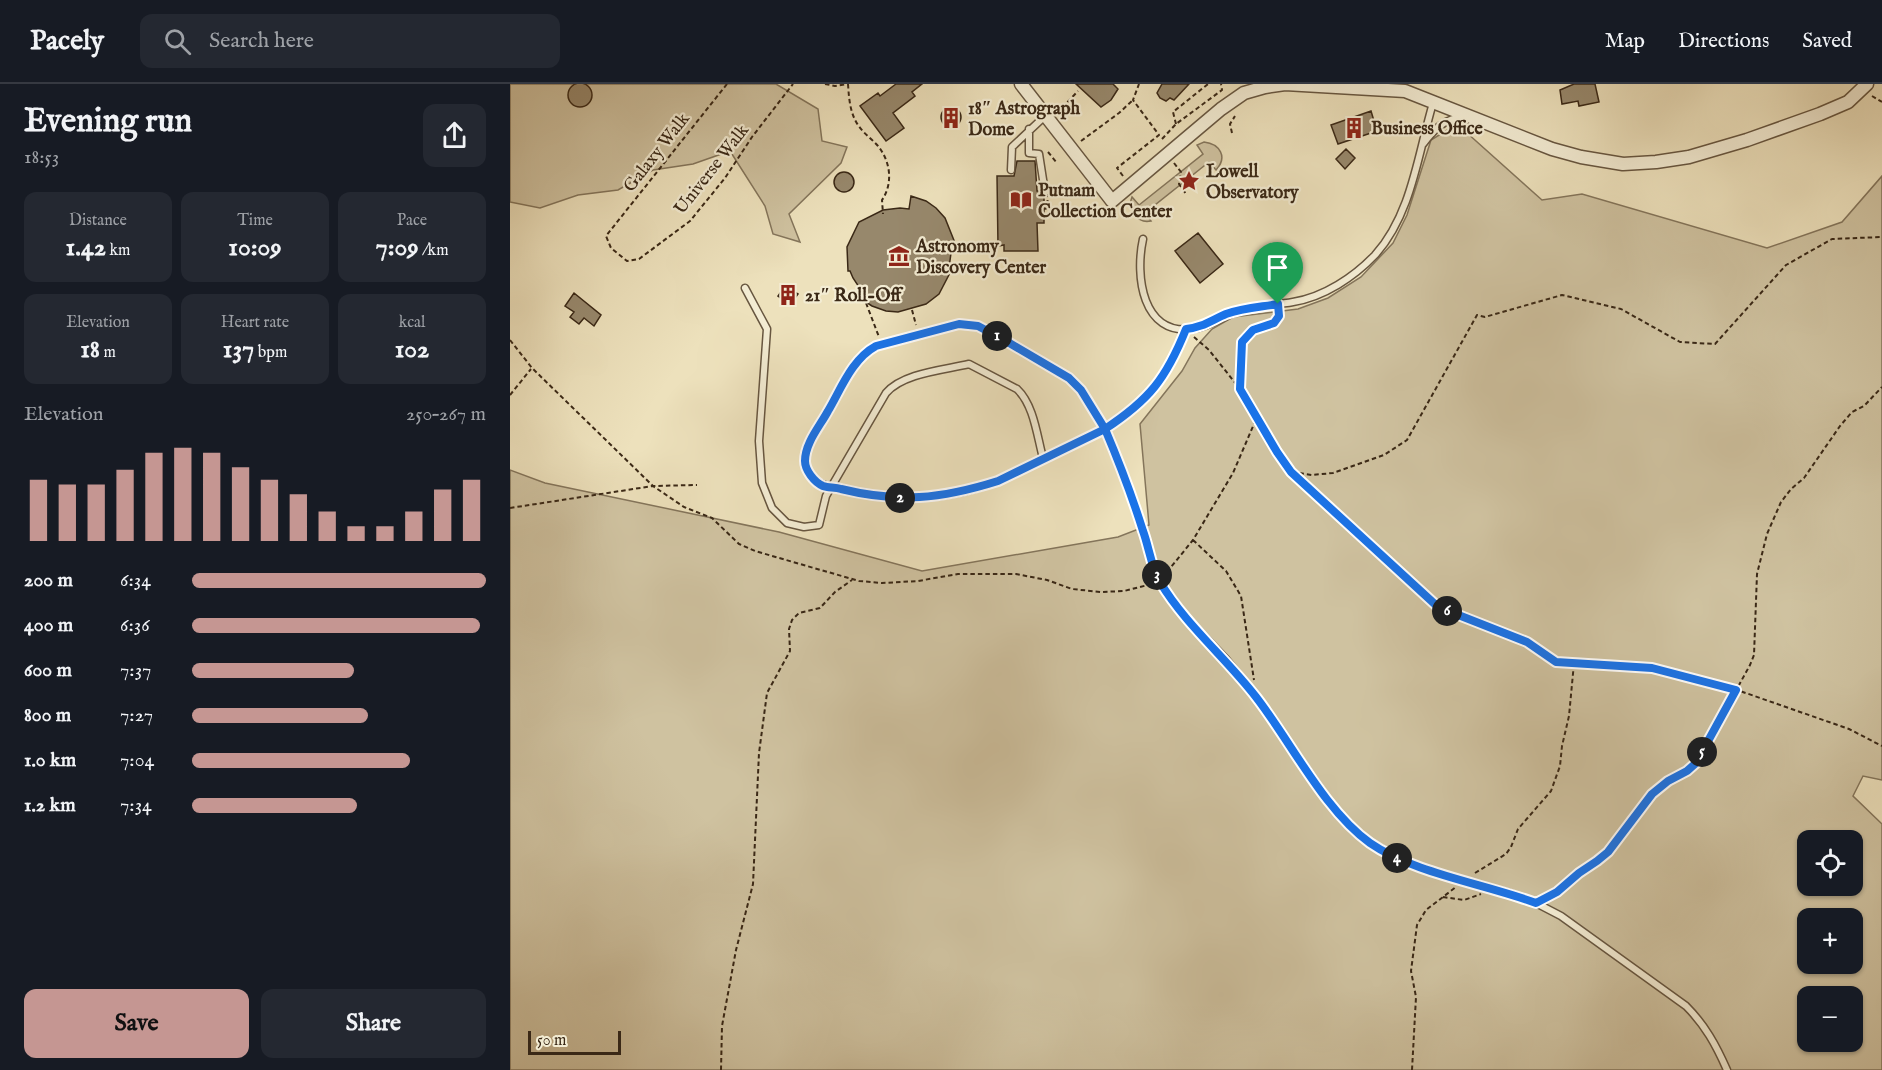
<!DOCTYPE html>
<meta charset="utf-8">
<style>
body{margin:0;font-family:"IM FELL English",serif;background:#242831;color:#f1f3f6;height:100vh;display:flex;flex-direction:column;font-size:22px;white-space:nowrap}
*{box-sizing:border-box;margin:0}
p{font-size:20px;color:#9ea1a6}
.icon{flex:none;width:33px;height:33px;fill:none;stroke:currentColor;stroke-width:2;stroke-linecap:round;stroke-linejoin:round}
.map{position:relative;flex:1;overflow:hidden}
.details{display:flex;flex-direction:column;background:#171b24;width:510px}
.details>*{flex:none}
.controls{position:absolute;left:1287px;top:746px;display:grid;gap:12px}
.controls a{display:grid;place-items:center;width:66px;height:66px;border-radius:12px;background:#171b24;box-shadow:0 2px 4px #0004;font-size:30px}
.scale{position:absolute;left:18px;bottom:15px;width:93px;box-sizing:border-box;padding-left:6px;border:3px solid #3a2816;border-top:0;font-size:16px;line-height:21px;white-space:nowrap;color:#3a2816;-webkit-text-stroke:4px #f3ecd3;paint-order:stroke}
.pin{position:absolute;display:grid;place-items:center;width:51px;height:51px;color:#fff;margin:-62px -26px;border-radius:50% 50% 50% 0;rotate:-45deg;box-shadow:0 0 6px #0007}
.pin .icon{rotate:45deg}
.km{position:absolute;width:30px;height:30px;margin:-15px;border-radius:50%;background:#222;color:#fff;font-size:16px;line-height:30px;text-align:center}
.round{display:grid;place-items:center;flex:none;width:63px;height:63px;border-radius:12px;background:#242831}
.headline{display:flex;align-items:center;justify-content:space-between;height:102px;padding:0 24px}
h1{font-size:33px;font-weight:700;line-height:45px}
.metrics{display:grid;grid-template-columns:repeat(3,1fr);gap:9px;height:102px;padding:6px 24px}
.metrics div{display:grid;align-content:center;border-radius:12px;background:#242831;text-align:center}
.metrics b{font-size:26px;font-weight:700}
.metrics small{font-size:16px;font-weight:400}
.metrics p{font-size:16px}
.chart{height:168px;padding:12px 24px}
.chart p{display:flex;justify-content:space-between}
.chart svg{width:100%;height:108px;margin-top:6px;stroke:#c59692;stroke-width:6}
.button{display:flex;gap:12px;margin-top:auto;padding:12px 24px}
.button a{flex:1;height:69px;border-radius:12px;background:#c59692;color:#111;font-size:24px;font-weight:700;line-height:69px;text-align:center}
.button a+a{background:#242831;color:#f1f3f6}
ul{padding:0 24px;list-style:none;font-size:20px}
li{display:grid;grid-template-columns:96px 72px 1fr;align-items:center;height:45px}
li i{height:15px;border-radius:8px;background:#c59692}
header{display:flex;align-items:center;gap:36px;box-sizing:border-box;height:84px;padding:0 30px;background:#171b24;border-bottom:2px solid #363941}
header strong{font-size:28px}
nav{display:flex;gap:33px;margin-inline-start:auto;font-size:21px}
.search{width:420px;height:54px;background:#242831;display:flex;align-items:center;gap:15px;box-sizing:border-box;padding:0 21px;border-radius:12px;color:#9ea1a6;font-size:22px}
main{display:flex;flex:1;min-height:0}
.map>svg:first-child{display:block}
</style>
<header>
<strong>Pacely</strong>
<div class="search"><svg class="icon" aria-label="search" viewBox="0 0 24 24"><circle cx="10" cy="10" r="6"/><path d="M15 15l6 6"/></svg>Search here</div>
<nav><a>Map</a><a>Directions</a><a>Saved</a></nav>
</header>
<main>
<section class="details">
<div class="headline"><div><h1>Evening run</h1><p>18:53</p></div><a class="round"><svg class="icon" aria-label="share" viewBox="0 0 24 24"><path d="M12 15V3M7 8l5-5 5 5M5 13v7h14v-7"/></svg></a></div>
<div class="metrics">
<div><p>Distance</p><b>1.42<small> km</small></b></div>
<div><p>Time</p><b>10:09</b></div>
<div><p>Pace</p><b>7:09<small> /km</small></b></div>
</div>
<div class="metrics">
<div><p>Elevation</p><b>18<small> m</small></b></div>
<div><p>Heart rate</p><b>137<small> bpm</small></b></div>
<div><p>kcal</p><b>102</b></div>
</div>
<div class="chart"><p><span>Elevation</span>250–267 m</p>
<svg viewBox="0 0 160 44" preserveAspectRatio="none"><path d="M5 44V19M15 44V21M25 44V21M35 44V15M45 44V8M55 44V6M65 44V8M75 44V14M85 44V19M95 44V25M105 44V32M115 44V38M125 44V38M135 44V32M145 44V23M155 44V19"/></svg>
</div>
<ul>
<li><b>200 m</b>6:34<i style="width:100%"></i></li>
<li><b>400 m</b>6:36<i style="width:98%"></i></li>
<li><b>600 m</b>7:37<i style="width:55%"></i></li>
<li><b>800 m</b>7:27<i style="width:60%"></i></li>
<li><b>1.0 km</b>7:04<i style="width:74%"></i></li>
<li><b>1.2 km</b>7:34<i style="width:56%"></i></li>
</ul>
<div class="button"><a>Save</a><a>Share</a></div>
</section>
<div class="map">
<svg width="1372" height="986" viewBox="0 0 1372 986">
<rect width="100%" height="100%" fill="#ede1bc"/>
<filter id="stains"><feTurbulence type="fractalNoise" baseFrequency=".00333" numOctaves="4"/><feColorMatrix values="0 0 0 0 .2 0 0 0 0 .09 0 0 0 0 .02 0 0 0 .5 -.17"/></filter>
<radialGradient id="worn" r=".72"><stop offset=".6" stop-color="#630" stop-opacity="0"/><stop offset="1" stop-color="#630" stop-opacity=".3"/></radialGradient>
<path fill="#cfc2a0" stroke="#84755b" stroke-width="1.5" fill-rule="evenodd" d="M0,0H266L308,25L312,57L337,63L331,79L279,130L290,158L263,150L255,122L220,67L183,80L143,86L108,106L68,111L30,124L0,118Z
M947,40L1032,116L1072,110L1257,164L1332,138L1372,92V696L1353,692L1343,712L1372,740V986H0V386L35,399L269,448L412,487L608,453L639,441L630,340L672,287L685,264L702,245L723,233L788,225L818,214L851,193L883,159L897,131L921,56ZM1298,756H1342V801H1298ZM1298,834H1342V879H1298ZM1298,912H1342V957H1298Z
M694,58C710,60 718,73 706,86L699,78L635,129L641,137C627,140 617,125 622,113L629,121L693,70L687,61Z"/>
<path fill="#97886c" stroke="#3a2816" stroke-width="1.5" d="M58 11a12 12 0 1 1 24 0a12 12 0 1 1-24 0Z
M386,0H412L402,8L405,12L383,29L394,44L376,57L350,22L368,9L370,12Z
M566,0H603L608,5L601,16L591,23Z
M652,0H679L664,16L660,14L656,17L650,14L647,9Z
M1064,0H1085L1089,18L1069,22L1068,17L1052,20L1050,6Z
M431 33a10 10 0 1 1 20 0a10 10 0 1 1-20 0Z
M861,27L867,47L828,60L821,41Z
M836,65L845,74L835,85L826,75Z
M507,77H525L527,107H534V139H527L528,167H494V161L488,162L487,92H504Z
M324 98a10 10 0 1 1 20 0a10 10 0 1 1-20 0Z
M401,112L416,117L426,124L435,134L445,159V167L441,169L439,184L442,185L429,210L416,220L388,228L376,227L362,222L351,215L353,209L343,194L340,187H338L337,163L349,138L373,126L390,124L399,125Z
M688,149L713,180L690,199L665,167Z
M275,202L288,210L280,221L268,212Z
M64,209L91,231L84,242L74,234L69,240L60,233L64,228L55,222Z"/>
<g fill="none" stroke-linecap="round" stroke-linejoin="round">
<defs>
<path id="lane" d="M519,45V69L529,70L534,102
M913,60C924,45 935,34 955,33
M501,86L502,63L535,32
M633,155C625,192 632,252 683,245C700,243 716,230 734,225C750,221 767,221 783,218C814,213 844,193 865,171C902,130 908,69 923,19
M235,204L257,245L249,357L252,399L262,424L277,439L294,443L309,441L316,412L376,309C393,289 434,286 459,280L507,305C524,321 527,352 533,374
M676,245C665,273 655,294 634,315C611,339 582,351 553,365C531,375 510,388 487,397C441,416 387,418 339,407C322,403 300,402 296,381C293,365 306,348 313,335C328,311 340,277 366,262L449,240H458L477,246L559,294L571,306L595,345L612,386L650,498L675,532L716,575L747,614L824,724L843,744L861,759L892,776L920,787L999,809L1026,819L1051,832L1176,922C1195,941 1206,961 1217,986"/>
<path id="street" d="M511,0L602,117L711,25L734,9L755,3L775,0L895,7L1042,65L1071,73L1113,80L1146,78L1179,73L1237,56L1310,30L1338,18L1357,0"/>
</defs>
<use href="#lane" stroke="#675640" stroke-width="9"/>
<use href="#street" stroke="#675640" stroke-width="15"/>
<path stroke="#3a2816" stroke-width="2" stroke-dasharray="4.5 3" stroke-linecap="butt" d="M217,0L96,152L101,164L117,177L129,175L180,137L215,94L242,53L283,0
M315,0L325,2L337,0
M338,0C339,15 340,29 348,41C354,50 362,55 368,62C381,78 383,100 372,116L373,130
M1362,12L1372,18
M547,29L568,7
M666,40L663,28L698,0
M722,49L720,40L725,32
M652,55L666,40L712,6L711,0
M571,57L609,29L623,16
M538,68L547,79
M664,79L671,88L669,100L676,110
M613,92L607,84L649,51L623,16L629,0
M534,125L538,124L537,110
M356,219L369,253
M402,226L406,241
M769,230V233L763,239L743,246L732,258L730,305L781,388L928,523L1018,558L1046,578L1142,584L1230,607L1339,645L1372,662
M684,253L699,266L730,305
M0,256L22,284L143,402L187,401
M0,311L21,285
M782,388L802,391L823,389L874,371L897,356L967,231L975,233L1052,211L1111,225L1170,258L1205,260L1276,181L1322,155L1372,153
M0,424L143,402L174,423L202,434L229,460L245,467L349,497L372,499L408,497L448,490H506L537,496L562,505L591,508L614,507L642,500
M683,456L716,487L731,512L744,596
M657,488L683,456L723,389L747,333
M965,789L996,770L1001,763L1008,745L1041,707L1050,682L1052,662L1059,632L1064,579
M933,813L954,816L971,810
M1036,814L1047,808L1098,768L1142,710L1158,697L1177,688L1186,679L1240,581L1244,571L1247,490L1257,450L1271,418L1281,405L1294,394L1330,342L1342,328L1354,322L1372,303
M211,986L212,942L226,866L243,800L249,669L257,609L280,567L279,545L282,536L289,529L310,524L325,508L342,496
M902,986L906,913L901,887L907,841L916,826L946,803"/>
<use href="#lane" stroke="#f3ecd3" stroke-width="6"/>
<use href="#street" stroke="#f3ecd3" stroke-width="12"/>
</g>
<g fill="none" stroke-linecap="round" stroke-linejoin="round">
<defs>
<path id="route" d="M768,220C751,223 733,224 716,230C702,236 691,244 676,245C656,295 639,316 595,345L571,306L559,294L496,257L468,242L449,240L366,262C342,275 331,305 318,327C310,342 295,359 295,377C295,386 304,398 313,402C318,404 325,403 331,405C388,419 431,415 488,397L595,345C609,378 622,412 633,447C639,463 641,483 650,498C675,540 716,574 746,613C781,658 814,726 860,759C903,789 975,800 1026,819L1047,808L1069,789L1087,777L1098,768L1142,710L1158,697L1177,687L1186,679L1226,606L1142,584L1046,578L1017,558L928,523L781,388L767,368L730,305L732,258L743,246L764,239L769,232L768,220"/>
</defs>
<use href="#route" stroke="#fff" stroke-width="12"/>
<use href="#route" stroke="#1a73e8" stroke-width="8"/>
</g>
<defs>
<symbol id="building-bare" viewBox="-9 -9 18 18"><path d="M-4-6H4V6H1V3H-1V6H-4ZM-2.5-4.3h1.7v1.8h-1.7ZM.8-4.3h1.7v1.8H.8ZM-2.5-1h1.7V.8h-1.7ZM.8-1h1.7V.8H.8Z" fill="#8f2418" stroke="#f3ecd3" stroke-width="2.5" paint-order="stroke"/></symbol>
<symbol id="sight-bare" viewBox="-9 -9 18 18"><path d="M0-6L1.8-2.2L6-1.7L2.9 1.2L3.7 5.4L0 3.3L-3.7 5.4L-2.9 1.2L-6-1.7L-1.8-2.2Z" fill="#8f2418" stroke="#f3ecd3" stroke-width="2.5" paint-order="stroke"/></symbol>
<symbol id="library-bare" viewBox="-9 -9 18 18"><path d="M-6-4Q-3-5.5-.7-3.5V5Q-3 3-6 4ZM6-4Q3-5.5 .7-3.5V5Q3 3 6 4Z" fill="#8f2418" stroke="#f3ecd3" stroke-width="2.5" paint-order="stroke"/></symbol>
<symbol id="museum-bare" viewBox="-9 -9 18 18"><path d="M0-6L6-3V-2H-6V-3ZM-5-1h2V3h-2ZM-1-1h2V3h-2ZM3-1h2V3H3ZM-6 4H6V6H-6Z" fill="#8f2418" stroke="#f3ecd3" stroke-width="2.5" paint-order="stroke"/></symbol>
</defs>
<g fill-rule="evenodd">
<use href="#building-bare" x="426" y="19" width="30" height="30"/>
<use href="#building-bare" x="829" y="29" width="30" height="30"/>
<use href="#sight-bare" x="664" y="82" width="30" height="30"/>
<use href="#library-bare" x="496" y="101" width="30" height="30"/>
<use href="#museum-bare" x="374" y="157" width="30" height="30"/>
<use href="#building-bare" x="263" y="196" width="30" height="30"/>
</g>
<g text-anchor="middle" stroke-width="4.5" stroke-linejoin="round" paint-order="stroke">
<g font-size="18" font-weight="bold" fill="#3a2816" stroke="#f3ecd3" text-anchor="start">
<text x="458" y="30">18″ Astrograph<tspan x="458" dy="21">Dome</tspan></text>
<text x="861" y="50">Business Office</text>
<text x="696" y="93">Lowell<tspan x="696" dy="21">Observatory</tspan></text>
<text x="528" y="112">Putnam<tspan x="528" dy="21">Collection Center</tspan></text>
<text x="406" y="168">Astronomy<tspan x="406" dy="21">Discovery Center</tspan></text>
<text x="295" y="217">21″ Roll-Off</text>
</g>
<g font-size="18" fill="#3a2816" stroke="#f3ecd3">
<text transform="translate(146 68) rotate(-52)" y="6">Galaxy Walk</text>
<text transform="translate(201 85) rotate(-52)" y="6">Universe Walk</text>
</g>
</g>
<rect width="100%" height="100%" filter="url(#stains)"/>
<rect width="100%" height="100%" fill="url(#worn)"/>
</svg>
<div class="controls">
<a><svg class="icon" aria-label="locate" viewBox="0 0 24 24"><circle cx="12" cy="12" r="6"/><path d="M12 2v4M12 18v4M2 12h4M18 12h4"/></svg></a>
<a>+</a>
<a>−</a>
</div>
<div class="scale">50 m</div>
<div class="pin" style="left:768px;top:220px;background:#1e9e55"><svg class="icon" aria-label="arrive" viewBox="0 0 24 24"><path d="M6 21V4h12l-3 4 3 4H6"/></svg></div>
<b class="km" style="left:487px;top:252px">1</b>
<b class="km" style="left:390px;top:414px">2</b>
<b class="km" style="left:647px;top:491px">3</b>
<b class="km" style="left:887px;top:774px">4</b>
<b class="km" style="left:1192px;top:668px">5</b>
<b class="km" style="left:937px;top:527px">6</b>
</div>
</main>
